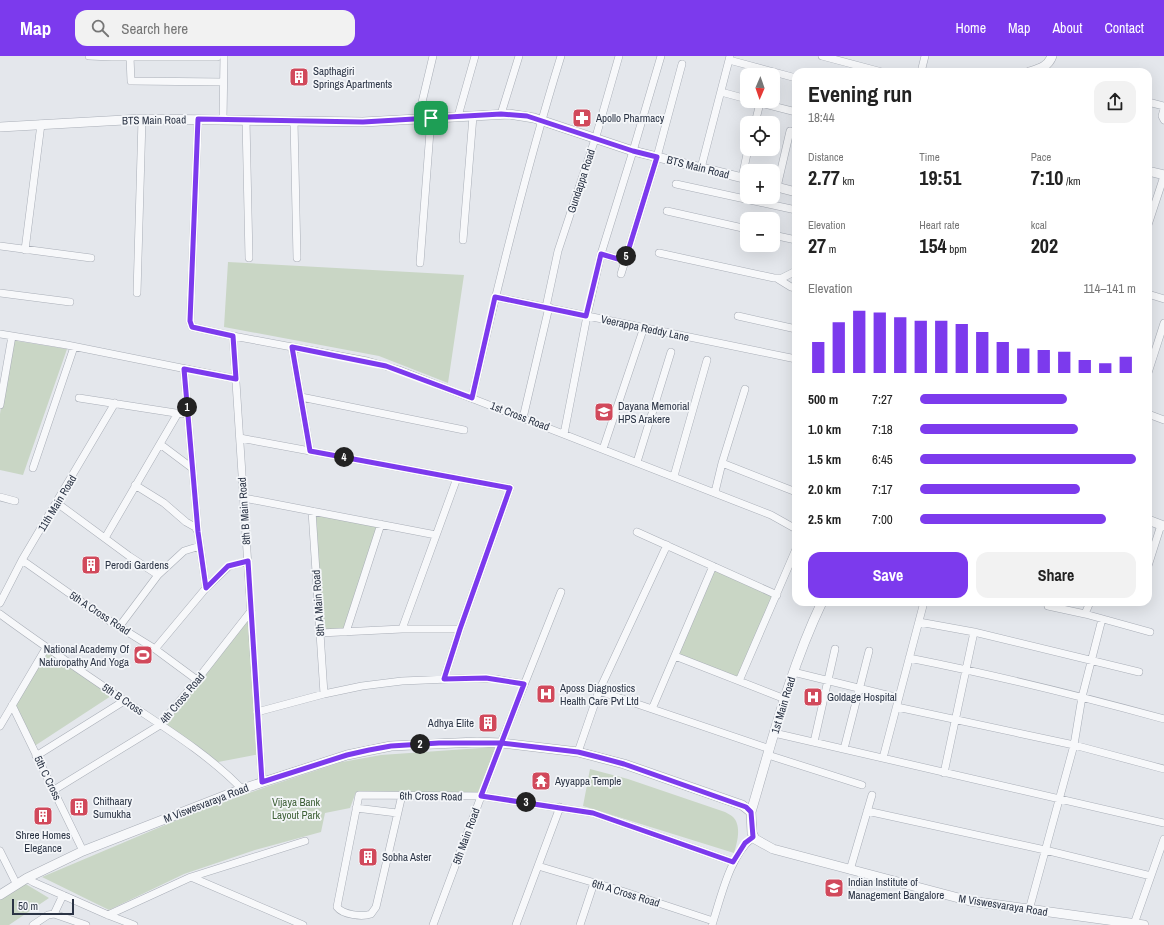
<!DOCTYPE html>
<meta charset="utf-8">
<style>
body{margin:0;font-family:"Archivo Narrow",sans-serif;background:#f2f2f2;color:#222;height:100vh;display:flex;flex-direction:column;font-size:15px;white-space:nowrap}
*{box-sizing:border-box;margin:0}
p{font-size:13px;color:#767676}
.icon{flex:none;width:22px;height:22px;fill:none;stroke:currentColor;stroke-width:2;stroke-linecap:round;stroke-linejoin:round}
.map{position:relative;flex:1;overflow:hidden}
.details{position:absolute;left:792px;top:12px;width:360px;height:538px;display:flex;flex-direction:column;background:#fff;border-radius:12px;box-shadow:0 4px 16px #0002}
.details>*{flex:none}
.needle{width:26px;rotate:182deg}
.fabs{position:absolute;left:740px;top:12px;display:grid;gap:8px}
.fabs a{display:grid;place-items:center;width:40px;height:40px;border-radius:8px;background:#fff;box-shadow:0 4px 16px #0002;font-size:20px}
.scale{position:absolute;left:12px;bottom:10px;width:62px;box-sizing:border-box;padding-left:4px;border:2px solid #2b3445;border-top:0;font-size:11px;line-height:14px;white-space:nowrap;color:#2b3445;-webkit-text-stroke:3px #f4f6f9;paint-order:stroke}
.pin{position:absolute;display:grid;place-items:center;width:34px;height:34px;color:#fff;margin:-17px;border-radius:8px;box-shadow:0 2px 6px #0006}
.km{position:absolute;width:20px;height:20px;margin:-10px;border-radius:50%;background:#222;color:#fff;font-size:11px;line-height:20px;text-align:center}
.round{display:grid;place-items:center;flex:none;width:42px;height:42px;border-radius:12px;background:#f2f2f2}
.summary{display:flex;align-items:center;justify-content:space-between;height:68px;padding:0 16px}
h1{font-size:22px;font-weight:700;line-height:30px}
.stats{display:grid;grid-template-columns:repeat(3,1fr);gap:6px;height:68px;padding:4px 16px}
.stats div{display:grid;align-content:center}
.stats b{font-size:20px;font-weight:700}
.stats small{font-size:11px;font-weight:400}
.stats p{font-size:11px}
.chart{height:112px;padding:8px 16px}
.chart p{display:flex;justify-content:space-between}
.chart svg{width:100%;height:72px;margin-top:4px;stroke:#7c3aed;stroke-width:6}
.action{display:flex;gap:8px;margin-top:auto;padding:8px 16px}
.action a{flex:1;height:46px;border-radius:12px;background:#7c3aed;color:#fff;font-size:16px;font-weight:700;line-height:46px;text-align:center}
.action a+a{background:#f2f2f2;color:#222}
ul{padding:0 16px;list-style:none;font-size:13px}
li{display:grid;grid-template-columns:64px 48px 1fr;align-items:center;height:30px}
li i{height:10px;border-radius:5px;background:#7c3aed}
header{display:flex;align-items:center;gap:24px;box-sizing:border-box;height:56px;padding:0 20px;background:#7c3aed;color:#fff}
header strong{font-size:19px}
nav{display:flex;gap:22px;margin-inline-start:auto;font-size:14px}
.search{width:280px;height:36px;background:#f2f2f2;display:flex;align-items:center;gap:10px;box-sizing:border-box;padding:0 14px;border-radius:12px;color:#767676;font-size:15px}
.map>svg:first-child{display:block}
</style>
<header>
<strong>Map</strong>
<div class="search"><svg class="icon" aria-label="search" viewBox="0 0 24 24"><circle cx="10" cy="10" r="6"/><path d="M15 15l6 6"/></svg>Search here</div>
<nav><a>Home</a><a>Map</a><a>About</a><a>Contact</a></nav>
</header>
<div class="map">
<svg width="1164" height="869" viewBox="0 0 1164 869">
<rect width="100%" height="100%" fill="#e4e7ec"/>
<path fill="#c9d6c5" d="M228,206L464,219L448,327L379,300L224,271Z
M11,284L67,293L23,419L0,414V358Z
M312,455L381,468L346,576L320,577Z
M713,510L777,539L739,625L675,600Z
M251,555L260,698L213,707L160,669Z
M46,592L114,638L33,691L12,649Z
M495,691L479,737L356,736L350,752L325,757L321,776L255,794L184,818L109,854L42,821L191,758L266,731L342,706L381,699Z
M590,713L628,723L725,756C727,757 731,759 733,761C742,770 737,787 734,797L583,750Z
M24,827L49,842L9,869H0V843Z"/>
<g fill="none" stroke-linecap="round" stroke-linejoin="round">
<defs>
<path id="minor" d="M89,0L112,1H217
M822,0L882,16
M130,1L131,25L223,26
M729,4L796,22
M921,16L925,0
M721,36L747,43
M753,45L796,56
M1148,46L1164,50
M1164,53L1162,60L1164,64
M501,58L519,0
M458,60L475,0
M198,63L190,265L192,271L233,280L367,305L399,314L771,459L796,473
M418,63L433,0
M223,64L224,0
M246,64L249,202
M294,65L297,202
M755,67L760,47
M701,112L730,0
M742,122L748,93
M676,128L796,154
M777,131L790,75
M667,155L747,173
M1148,169L1164,120
M773,179L796,184
M463,184L473,60
M0,190L91,202
M25,194L41,68
M659,197L774,222H782L796,215
M601,198L625,205
M420,207L431,62
M621,218L657,101L682,8
M778,223L791,231L796,232
M0,237L70,246
M137,237L142,63
M1148,238L1164,243
M495,241L796,303
M546,251L558,195L597,77L619,0
M738,260L796,273
M0,278L67,289L236,323
M233,280L262,726
M292,291L310,395
M184,313L198,476L206,532
M1148,317L1164,267
M301,341L464,374
M79,342L182,358
M472,342C498,227 526,113 561,0
M0,349L12,280
M1148,358L1164,364
M523,362L549,251
M564,378L587,260L601,198L633,95L661,0
M240,382L510,432L460,573L444,623
M160,388L192,412
M603,393L644,271
M637,406L671,296
M722,407L796,436
M33,412L74,291
M674,420L707,304
M135,429L164,447L186,466L195,471L198,476
M715,436L722,407L745,333
M0,441L15,445
M244,442L436,479
M57,447L129,500L158,519
M312,455L324,638
M637,476L777,539
M105,482L178,357
M22,504L100,559L155,593L197,624
M1148,510L1161,469
M1049,546L1048,550L1085,558L1150,576
M0,547L22,504L115,347
M0,558C42,589 85,618 128,647C167,673 209,699 242,733
M1085,558L1090,546
M919,566L974,576L1139,616
M119,571L158,519L184,495L200,490
M402,573L457,422
M346,576L381,468
M320,577L402,573H460
M155,593L206,532L229,510L248,505
M675,600L785,643
M909,602C995,619 1080,640 1164,663
M793,616L899,642
M739,625L796,493
M599,635L770,693
M12,649L83,795
M897,651L1074,689L1164,713
M652,653L713,510
M257,656L324,638L362,630L402,625L472,622L495,623L524,628
M0,670L46,592
M774,677L1164,767
M814,686L835,593
M844,693L869,595
M578,696L599,635L667,489
M768,699L862,729
M36,700L124,645
M883,702L924,546
M944,717L974,576
M54,734L160,669L197,624L251,555
M402,739L376,851L371,858C362,861 343,859 337,851L359,739L481,740L593,757L733,806
M356,752L397,757
M867,755L1045,794L1151,820
M0,795L16,827
M538,810L622,835L713,865
M850,814L872,739
M191,821L305,785
M27,822L33,826L108,859L134,869
M1029,854L1074,689L1082,641L1102,563
M54,858L63,839
M108,859L191,821L303,869
M1134,868L1164,783
M33,869L48,859L54,858L86,869
M433,869L501,687L561,536
M516,869L560,751
M580,869L594,827
M712,869C721,841 730,799 753,781"/>
<path id="tertiary" d="M1029,16C1039,13 1048,11 1052,0
M0,71L142,63L363,66L509,58L534,62L633,95L747,123
M1148,115L1164,119
M773,130L796,136
M1148,464L1164,470
M751,756C772,685 790,613 822,546
M0,839L27,822L83,795L242,733L347,699L391,690L477,686L501,687L578,696L624,708L742,749L751,756L752,777L755,783L773,793L970,845L1144,869"/>
</defs>
<use href="#minor" stroke="#a9aeb7" stroke-width="8"/>
<use href="#tertiary" stroke="#a9aeb7" stroke-width="10"/>
<use href="#minor" stroke="#f7f8fa" stroke-width="7"/>
<use href="#tertiary" stroke="#f7f8fa" stroke-width="9"/>
</g>
<g fill="none" stroke-linecap="round" stroke-linejoin="round">
<defs>
<path id="route" d="M431,62L363,66L198,63L190,265L192,271L233,280L236,323L184,313L198,476L206,532L228,510L248,505L262,726L347,699L369,694L391,690L439,687H501L578,696L598,701L624,708L746,751L751,756L753,781L745,787L733,806L593,757L481,740L524,628L486,622L444,623L460,573L510,432L310,395L292,291L386,310L472,342L495,241L586,260L601,198L625,205L657,101L633,95L527,60L501,58L431,62"/>
</defs>
<use href="#route" stroke="#fff" stroke-width="8"/>
<use href="#route" stroke="#7c3aed" stroke-width="5"/>
</g>
<defs>
<symbol id="building-square" viewBox="-11 -11 22 22"><rect x="-9" y="-9" width="18" height="18" rx="4" fill="#d1495b" stroke="#f4f6f9"/><path d="M-4-6H4V6H1V3H-1V6H-4ZM-2.5-4.3h1.7v1.8h-1.7ZM.8-4.3h1.7v1.8H.8ZM-2.5-1h1.7V.8h-1.7ZM.8-1h1.7V.8H.8Z" fill="#fff"/></symbol>
<symbol id="pharmacy-square" viewBox="-11 -11 22 22"><rect x="-9" y="-9" width="18" height="18" rx="4" fill="#d1495b" stroke="#f4f6f9"/><path d="M-2-6h4v4h4v4h-4v4h-4v-4h-4v-4h4Z" fill="#fff"/></symbol>
<symbol id="school-square" viewBox="-11 -11 22 22"><rect x="-9" y="-9" width="18" height="18" rx="4" fill="#d1495b" stroke="#f4f6f9"/><path d="M0-5L7-2L0 1L-7-2ZM-4 1L0 2.5L4 1V4Q0 6-4 4Z" fill="#fff"/></symbol>
<symbol id="stadium-square" viewBox="-11 -11 22 22"><rect x="-9" y="-9" width="18" height="18" rx="4" fill="#d1495b" stroke="#f4f6f9"/><path d="M0-5a6.5 5 0 1 0 0 10a6.5 5 0 1 0 0-10ZM-3.5-1.8h7v3.6h-7Z" fill="#fff"/></symbol>
<symbol id="hospital-square" viewBox="-11 -11 22 22"><rect x="-9" y="-9" width="18" height="18" rx="4" fill="#d1495b" stroke="#f4f6f9"/><path d="M-5-5h3v3.5h4V-5h3V5h-3V1.5h-4V5h-3Z" fill="#fff"/></symbol>
<symbol id="temple-square" viewBox="-11 -11 22 22"><rect x="-9" y="-9" width="18" height="18" rx="4" fill="#d1495b" stroke="#f4f6f9"/><path d="M0-6L5-2H3V0L6.5 2.5H4V6H1.5V3h-3V6H-4V2.5H-6.5L-3 0V-2H-5Z" fill="#fff"/></symbol>
<symbol id="university-square" viewBox="-11 -11 22 22"><rect x="-9" y="-9" width="18" height="18" rx="4" fill="#d1495b" stroke="#f4f6f9"/><path d="M0-5L7-2L0 1L-7-2ZM-4 1L0 2.5L4 1V4Q0 6-4 4Z" fill="#fff"/></symbol>
</defs>
<g fill-rule="evenodd">
<use href="#building-square" x="288" y="10" width="22" height="22"/>
<use href="#pharmacy-square" x="571" y="51" width="22" height="22"/>
<use href="#school-square" x="593" y="345" width="22" height="22"/>
<use href="#building-square" x="80" y="498" width="22" height="22"/>
<use href="#stadium-square" x="132" y="588" width="22" height="22"/>
<use href="#hospital-square" x="535" y="627" width="22" height="22"/>
<use href="#hospital-square" x="802" y="630" width="22" height="22"/>
<use href="#building-square" x="477" y="656" width="22" height="22"/>
<use href="#temple-square" x="530" y="714" width="22" height="22"/>
<use href="#building-square" x="68" y="740" width="22" height="22"/>
<use href="#building-square" x="32" y="749" width="22" height="22"/>
<use href="#building-square" x="357" y="790" width="22" height="22"/>
<use href="#university-square" x="823" y="821" width="22" height="22"/>
</g>
<g text-anchor="middle" stroke-width="3.5" stroke-linejoin="round" paint-order="stroke">
<g font-size="11" fill="#2b3445" stroke="#f4f6f9" text-anchor="start">
<text x="313" y="19">Sapthagiri<tspan x="313" dy="13">Springs Apartments</tspan></text>
<text x="596" y="66">Apollo Pharmacy</text>
<text x="618" y="354">Dayana Memorial<tspan x="618" dy="13">HPS Arakere</tspan></text>
<text x="105" y="513">Perodi Gardens</text>
<text x="129" y="597" text-anchor="end">National Academy Of<tspan x="129" dy="13">Naturopathy And Yoga</tspan></text>
<text x="560" y="636">Aposs Diagnostics<tspan x="560" dy="13">Health Care Pvt Ltd</tspan></text>
<text x="827" y="645">Goldage Hospital</text>
<text x="474" y="671" text-anchor="end">Adhya Elite</text>
<text x="555" y="729">Ayyappa Temple</text>
<text x="93" y="749">Chithaary<tspan x="93" dy="13">Sumukha</tspan></text>
<text x="43" y="783" text-anchor="middle">Shree Homes<tspan x="43" dy="13">Elegance</tspan></text>
<text x="382" y="805">Sobha Aster</text>
<text x="848" y="830">Indian Institute of<tspan x="848" dy="13">Management Bangalore</tspan></text>
</g>
<g font-size="11" fill="#2b3445" stroke="#f4f6f9">
<text transform="translate(154 64) rotate(-1)" y="4">BTS Main Road</text>
<text transform="translate(698 111) rotate(14)" y="4">BTS Main Road</text>
<text transform="translate(581 125) rotate(-72)" y="4">Gundappa Road</text>
<text transform="translate(645 272) rotate(12)" y="4">Veerappa Reddy Lane</text>
<text transform="translate(520 360) rotate(21)" y="4">1st Cross Road</text>
<text transform="translate(57 447) rotate(-59)" y="4">11th Main Road</text>
<text transform="translate(244 455) rotate(-94)" y="4">8th B Main Road</text>
<text transform="translate(318 547) rotate(-94)" y="4">8th A Main Road</text>
<text transform="translate(100 557) rotate(33)" y="4">5th A Cross Road</text>
<text transform="translate(182 642) rotate(-50)" y="4">4th Cross Road</text>
<text transform="translate(123 643) rotate(34)" y="4">5th B Cross</text>
<text transform="translate(783 649) rotate(-73)" y="4">1st Main Road</text>
<text transform="translate(48 722) rotate(64)" y="4">5th C Cross</text>
<text transform="translate(431 740) rotate(1)" y="4">6th Cross Road</text>
<text transform="translate(206 747) rotate(-21)" y="4">M Viswesvaraya Road</text>
<text transform="translate(466 780) rotate(-70)" y="4">5th Main Road</text>
<text transform="translate(626 837) rotate(17)" y="4">6th A Cross Road</text>
<text transform="translate(1003 849) rotate(9)" y="4">M Viswesvaraya Road</text>
</g>
<g font-size="11" fill="#3f6138" stroke="#f4f6f9">
<text x="296" y="750">Vijaya Bank<tspan x="296" dy="13">Layout Park</tspan></text>
</g>
</g>
</svg>
<div class="fabs">
<a><svg class="needle" viewBox="-14 -14 28 28"><path d="M0-13l5 13h-10z" fill="#e53935"/><path d="M0 13l5-13h-10z" fill="#767676"/></svg></a>
<a><svg class="icon" aria-label="locate" viewBox="0 0 24 24"><circle cx="12" cy="12" r="6"/><path d="M12 2v4M12 18v4M2 12h4M18 12h4"/></svg></a>
<a>+</a>
<a>−</a>
</div>
<div class="scale">50 m</div>
<div class="pin" style="left:431px;top:62px;background:#1e9e55"><svg class="icon" aria-label="arrive" viewBox="0 0 24 24"><path d="M6 21V4h12l-3 4 3 4H6"/></svg></div>
<b class="km" style="left:187px;top:351px">1</b>
<b class="km" style="left:420px;top:688px">2</b>
<b class="km" style="left:526px;top:746px">3</b>
<b class="km" style="left:344px;top:401px">4</b>
<b class="km" style="left:626px;top:200px">5</b>
<section class="details">
<div class="summary"><div><h1>Evening run</h1><p>18:44</p></div><a class="round"><svg class="icon" aria-label="share" viewBox="0 0 24 24"><path d="M12 15V3M7 8l5-5 5 5M5 13v7h14v-7"/></svg></a></div>
<div class="stats">
<div><p>Distance</p><b>2.77<small> km</small></b></div>
<div><p>Time</p><b>19:51</b></div>
<div><p>Pace</p><b>7:10<small> /km</small></b></div>
</div>
<div class="stats">
<div><p>Elevation</p><b>27<small> m</small></b></div>
<div><p>Heart rate</p><b>154<small> bpm</small></b></div>
<div><p>kcal</p><b>202</b></div>
</div>
<div class="chart"><p><span>Elevation</span>114–141 m</p>
<svg viewBox="0 0 160 44" preserveAspectRatio="none"><path d="M5 44V25M15 44V13M25 44V6M35 44V7M45 44V10M55 44V12M65 44V12M75 44V14M85 44V19M95 44V25M105 44V29M115 44V30M125 44V31M135 44V36M145 44V38M155 44V34"/></svg>
</div>
<ul>
<li><b>500 m</b>7:27<i style="width:68%"></i></li>
<li><b>1.0 km</b>7:18<i style="width:73%"></i></li>
<li><b>1.5 km</b>6:45<i style="width:100%"></i></li>
<li><b>2.0 km</b>7:17<i style="width:74%"></i></li>
<li><b>2.5 km</b>7:00<i style="width:86%"></i></li>
</ul>
<div class="action"><a>Save</a><a>Share</a></div>
</section>
</div>
